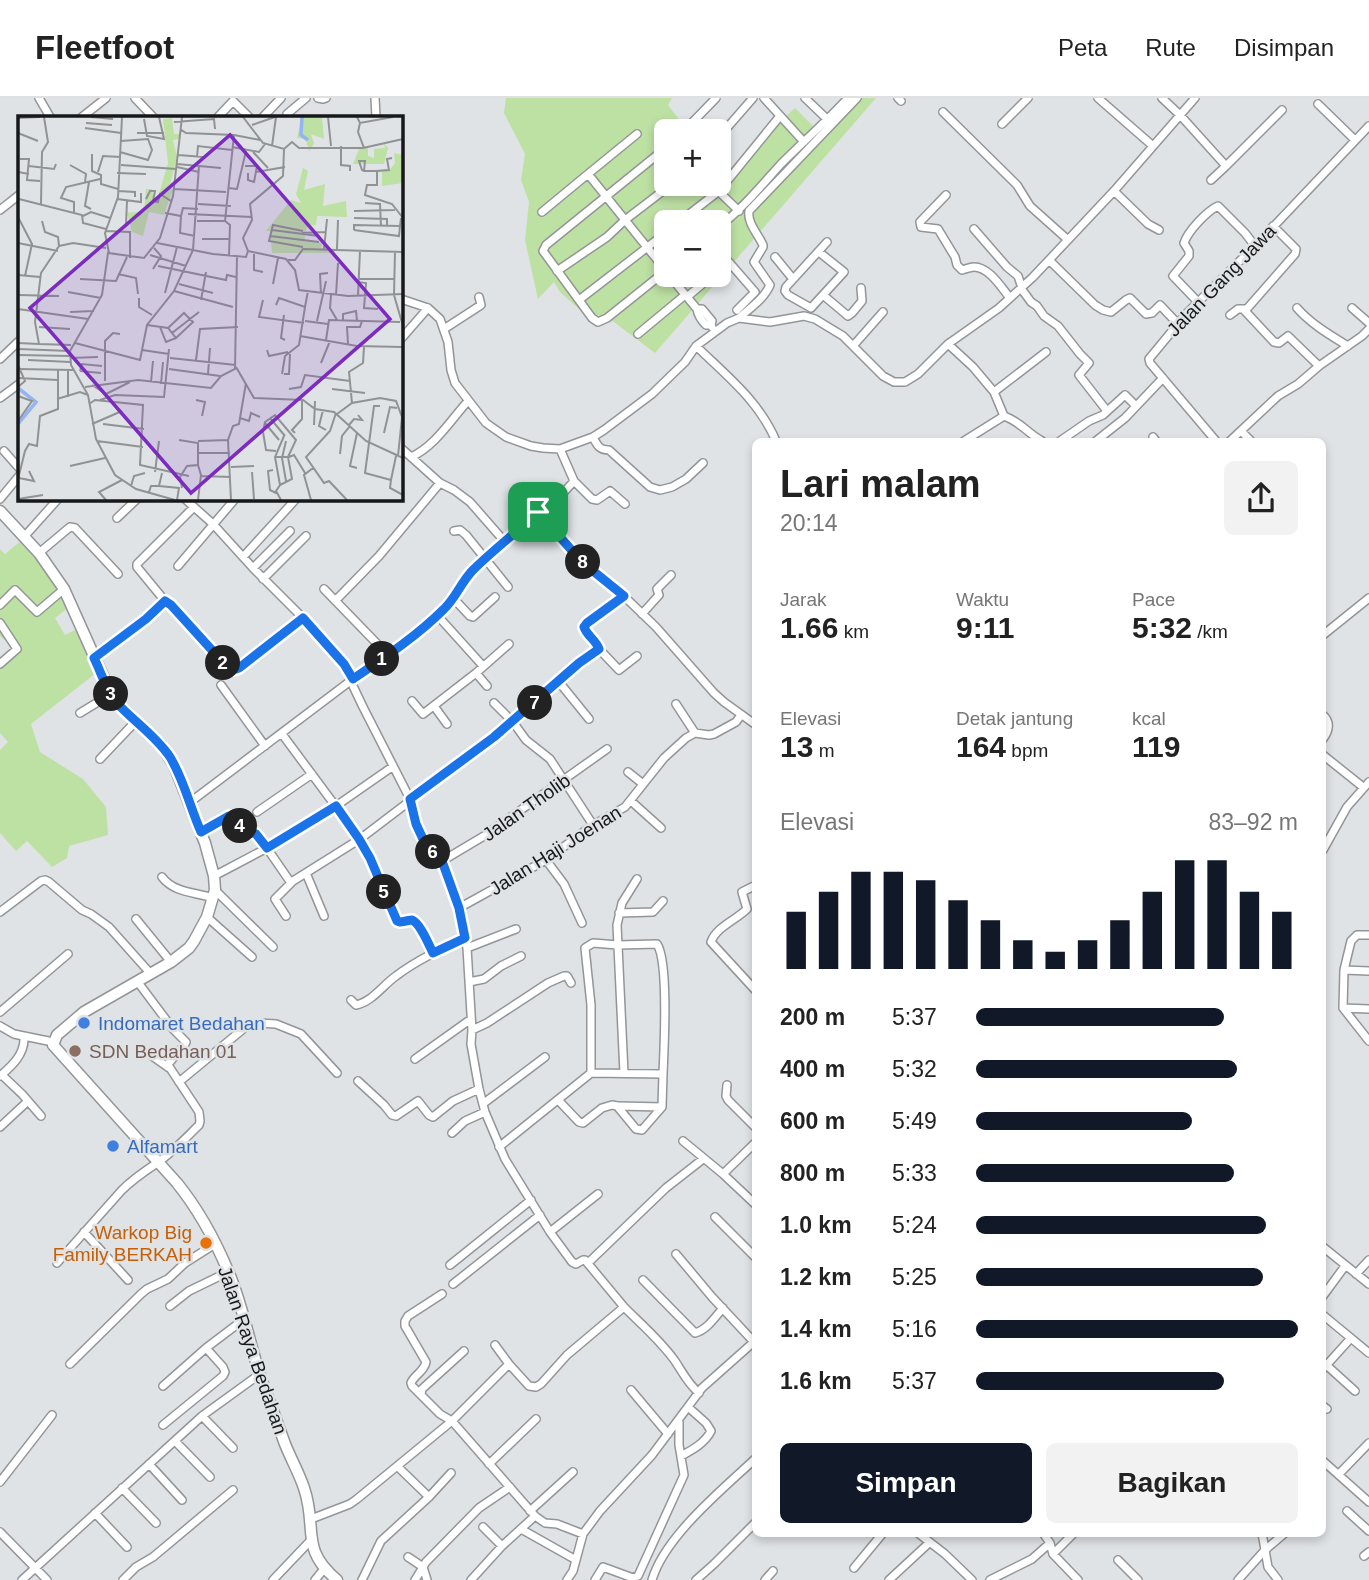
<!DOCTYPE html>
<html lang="id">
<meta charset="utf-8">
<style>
body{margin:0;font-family:Arial,sans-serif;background:#f2f2f2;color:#222;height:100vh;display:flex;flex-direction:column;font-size:26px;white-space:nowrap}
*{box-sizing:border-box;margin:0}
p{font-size:23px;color:#767676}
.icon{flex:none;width:38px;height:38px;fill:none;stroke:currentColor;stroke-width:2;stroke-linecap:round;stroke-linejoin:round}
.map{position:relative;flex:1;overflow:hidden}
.drawer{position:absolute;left:752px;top:340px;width:574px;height:1099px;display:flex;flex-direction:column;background:#fff;border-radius:10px;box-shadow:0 4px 10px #0003}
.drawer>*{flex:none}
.fabs{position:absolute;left:654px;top:21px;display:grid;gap:14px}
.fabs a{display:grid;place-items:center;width:77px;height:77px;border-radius:10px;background:#fff;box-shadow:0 4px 10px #0003;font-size:35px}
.pin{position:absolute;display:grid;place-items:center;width:60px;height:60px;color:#fff;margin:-30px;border-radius:14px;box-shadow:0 4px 10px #0006}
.km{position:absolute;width:35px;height:35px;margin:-18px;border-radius:50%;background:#222;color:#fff;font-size:19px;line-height:35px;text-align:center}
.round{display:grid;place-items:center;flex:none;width:74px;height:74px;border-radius:10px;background:#f2f2f2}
.headline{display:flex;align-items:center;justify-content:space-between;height:119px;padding:0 28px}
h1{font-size:38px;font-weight:600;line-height:52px}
.stats{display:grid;grid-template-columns:repeat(3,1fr);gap:10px;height:119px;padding:7px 28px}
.stats div{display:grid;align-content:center}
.stats b{font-size:30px;font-weight:600}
.stats small{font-size:19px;font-weight:400}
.stats p{font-size:19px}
.chart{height:196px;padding:14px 28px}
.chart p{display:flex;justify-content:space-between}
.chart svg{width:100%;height:126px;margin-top:7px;stroke:#111827;stroke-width:6}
.primary-button{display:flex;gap:14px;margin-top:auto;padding:14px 28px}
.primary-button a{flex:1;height:80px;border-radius:10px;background:#111827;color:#fff;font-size:28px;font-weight:600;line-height:80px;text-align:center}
.primary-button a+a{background:#f2f2f2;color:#222}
ul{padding:0 28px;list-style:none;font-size:23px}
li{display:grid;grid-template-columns:112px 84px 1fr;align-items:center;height:52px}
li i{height:18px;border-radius:9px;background:#111827}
header{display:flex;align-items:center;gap:42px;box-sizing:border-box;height:98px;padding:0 35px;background:#fff;border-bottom:2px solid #e0e0e0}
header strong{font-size:33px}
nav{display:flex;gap:38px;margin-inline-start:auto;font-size:24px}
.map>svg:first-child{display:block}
</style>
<header>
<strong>Fleetfoot</strong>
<nav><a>Peta</a><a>Rute</a><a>Disimpan</a></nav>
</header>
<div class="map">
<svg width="1369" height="1482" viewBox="0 0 1369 1482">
<rect width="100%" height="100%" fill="#e0e3e6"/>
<path fill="#bde0a3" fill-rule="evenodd" d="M506,0H672L668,7L688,33H667V86H719V72L724,76L795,10L817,32L847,0H876L655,255L610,221L579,211L560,194L554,184L538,201L525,142L529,104L521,82L525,56L504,15ZM667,124H719V177H667Z
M22,442L57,487L68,510L55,520L65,537L75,532L96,575L31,626L40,654L83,681L106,709L108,737L69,748L67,760L52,769L27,743L16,753L0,735V652L8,644L0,635V567L3,569L16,552L0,538V451L5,456Z"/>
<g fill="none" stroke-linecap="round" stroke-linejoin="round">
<defs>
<path id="street" d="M39,0L50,19
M135,0L153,19
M318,0L323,1L326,0
M375,0L376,19
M764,0L804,44
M805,0L828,22
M898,0L901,3
M1098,0L1153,48
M1162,0L1180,17L1226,68L1282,12
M1318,6L1355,42
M943,14L1017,87L1030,108L1067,141
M287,16L306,0
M82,19L106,0
M218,19L233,3L249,19
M263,19L281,0
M1002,26L1028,0
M684,33L716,0
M719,39L753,0
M667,49L546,147L543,153L592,220L598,224L607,220L667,172
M588,76L637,36
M1211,82L1226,68
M711,86L739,113
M1114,93L1148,126L1159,132
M946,97L920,124L921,129L938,131L955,159L957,167L962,172C966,171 970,169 974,169C989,169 1001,189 1010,200
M0,112L19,97
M542,114L588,76L667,174
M679,124L719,93L780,18
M1273,128L1296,151L1295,156L1245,213L1274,244L1279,245L1288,238L1319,268
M719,129C742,111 761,88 781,66C803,44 827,23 848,0
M974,131L1007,169L1018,178L1023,193L1031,204L1037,208L1044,218L1058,228L1080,256L1089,265L1079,277L1107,313
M819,154L844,174L811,210L788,197L785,193L786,189L827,144
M775,159L793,181
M1049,162L1095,207L1103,212L1111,214L1126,202L1130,200L1146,216L1152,215L1160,207L1178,226
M719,171L728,163L755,194L737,212
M557,173L607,139L625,122L672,86
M669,177L697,211C698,218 701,222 706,227H711
M823,197L848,218L852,215L862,203L861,190
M687,199L713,177
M401,201L428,210L440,221L448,244L451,272L455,285L486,325L506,339L531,348L543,350L560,351L593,339L604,332L652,296L685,264L696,248L727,225L739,220L770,224L804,218L815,221L843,238L883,278L894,284H905L918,276L948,246L999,210L1033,179L1114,93L1195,0
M579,202L667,134
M1198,204L1173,178L1189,158V153L1184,145C1188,133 1207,113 1218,108L1245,135L1255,148
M1297,210C1311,226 1330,237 1348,248
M1352,210L1369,225
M697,211H702L712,223L711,227L712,229
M1230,217L1238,211H1245
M739,220C750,210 764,201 770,187L754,164L763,149V147C758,136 747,125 749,113L857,0
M444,231L481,207L479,199
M638,236L685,197
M401,241L428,210
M948,246L973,269L994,294L1004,318L964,343
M696,248C727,278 759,303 776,343
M853,248L883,214
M0,261L19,243
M994,294L1046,254
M0,300L19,286
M1004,318C1021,324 1027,335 1042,343
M1241,333L1251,343
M593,339C597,347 599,352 609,352L650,389L660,392L672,389L686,381L703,365
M1153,339L1156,343
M1060,343L1089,323L1103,317L1125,297L1136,308
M1096,343L1125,320L1163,280
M1216,343L1150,265L1149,261L1187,215L1255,148L1369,28
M1230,343L1278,298L1298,286L1319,268L1362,238L1369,231
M401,350L440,385L454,392L470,404L505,444
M4,353L19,370
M411,359C435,348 450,323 468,303
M574,383L592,401L597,402L610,393L625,406
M0,401L19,378
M185,401L213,426L253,470L314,531L344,567L353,581V588L363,609L410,701L416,726L423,741L442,763L459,810L467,850L472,932L471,946L479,991L485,1014L505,1061L550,1134L572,1164L576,1166L583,1162H585L624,1209L567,1257L541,1286L536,1289L529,1288L509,1266L452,1323L357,1401L350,1406L311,1421
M538,414L582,464L629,503L656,529L714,595L724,604L756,627
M117,420L137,401
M454,433L460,432L466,437L508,489
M24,439L58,401
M39,455L70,429L75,430L118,476
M243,459L296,401
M178,468L235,401
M253,470L290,433
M263,481L306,438
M324,491L388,557
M454,501L470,518L473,519L495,499
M336,502L379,458L440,385
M165,503L171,507L227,570L233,573C251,565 287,534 303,520
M0,507L15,492L37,514L64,491
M642,516L659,497L657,491L671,477
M437,517L483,568
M0,525L17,551L0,566
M1323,537L1369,500
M599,551L619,572L637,558
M94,560L146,521L165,503L137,469V466L194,409
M476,575L487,588
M559,584L589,621
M221,587L265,648
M412,603L423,616L476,575L509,546
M494,605L513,624L526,642L550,661L593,727
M676,606L695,635
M434,608L447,626
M80,615L111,596
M1323,617C1331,624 1329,633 1323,641
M282,636L360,741L370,760L397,823L400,824C401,824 412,822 412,822C420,824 429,847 433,855
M1323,657L1363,689
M100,661L137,622
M628,674L643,686
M631,703L661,730
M189,705L353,581L380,563L428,526L454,501L462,485L475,470L565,393L574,383L560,351
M257,714L312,676
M201,734L229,718L243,731L256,736L260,740L291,785
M1323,752L1347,709L1369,684
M546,762L564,786L582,825
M442,763L484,738L607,651
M306,775L324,818
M214,778L267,750L336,708L392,669
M162,779C174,795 195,794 213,800
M756,787L742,794L747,811C736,822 716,829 711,844L756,893
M215,792L273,849
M459,810L546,762L593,727L625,709L664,660L686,640L695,635L709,637L714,636L736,624L741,617
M0,814L41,783L45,782L49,784L82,812L91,816L109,829L150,875
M619,815L653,814L663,803
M286,818L275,801L293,783L360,741L494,639L579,565L599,551C596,542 587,538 584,529L587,525L624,498
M207,819L252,859
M136,821L171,864
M1369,837H1357L1351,843L1344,872L1343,910L1369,943
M467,850L516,831
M1344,872L1369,873
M469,884L484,881L501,868L521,858
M351,902L356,907C372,904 383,887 396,878C417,862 441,851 465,840
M1343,910L1369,911
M0,914L68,856
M0,928L14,936L53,944
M472,932L487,925L548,885L564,878H567L571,885
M152,958L169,970
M415,961L471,921
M624,975L617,827L622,805L637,781
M2,977L22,996L41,1018
M0,978C12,968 25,956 24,939
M358,983L384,1007L392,1017L396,1018L418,1003L429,1017L433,1019L453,1003L479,991
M179,984L248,927L258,925L276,926L301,936L337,975
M727,987L726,998L728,1002L756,1030
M558,1002L579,1024L583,1025L602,1010L612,1007L617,1008L636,1031L642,1032L662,1009L663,976
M484,1005L545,959
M618,1008L662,1009
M0,1029L28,1003
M452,1035L465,1023L485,1014
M683,1043L723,1076L756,1107
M499,1049L591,975L663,976C664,951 669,864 657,846L618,847L593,845L585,850L591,907V975
M723,1076L756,1044
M715,1119L756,1160
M84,1134L128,1182
M550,1134L598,1096
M1323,1149L1369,1186
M676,1156L712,1199L754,1244
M57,1165L122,1092C133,1081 145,1073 157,1065C173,1054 186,1040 199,1027L200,1023L199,1014L168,967L169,965L185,946L186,944L173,931L137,883
M588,1165L666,1090L703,1061
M450,1167L531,1102
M1356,1176L1369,1162
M643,1182L695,1235C707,1232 715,1219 723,1210
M453,1186L540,1117
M442,1196L408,1218L405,1223V1228L426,1264C424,1274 414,1277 411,1285L412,1288L440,1316L452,1323L535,1418L545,1425L557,1426L583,1436
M1323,1198L1345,1168
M170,1208L189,1193L228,1174
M624,1209C641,1226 661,1243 675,1263C683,1275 688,1286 699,1295
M1323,1217L1369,1255
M495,1247L509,1266
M1323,1264L1355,1293
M70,1266L141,1196L147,1191L168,1181L185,1165L215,1146
M1323,1271L1351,1240
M163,1288L206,1250
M631,1292L668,1336
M421,1296L422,1291L464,1253
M1323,1308L1327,1311
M202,1318L233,1350
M163,1327L223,1278L225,1274L223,1269L206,1250L243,1222
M175,1343L210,1379
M681,1358C692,1352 705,1345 711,1333L706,1325L688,1309
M1323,1363L1369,1404
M149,1366L182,1402
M489,1366L536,1321
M398,1369L429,1399
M1339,1376L1369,1345
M0,1384L52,1317
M122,1390L156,1425
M530,1413L573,1374
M1347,1413L1369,1433
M95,1415L127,1449
M483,1429L502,1448
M521,1431L576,1462
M0,1434L47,1482
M918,1435L945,1456L972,1482
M1043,1435L1050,1445L1053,1456L1078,1482
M1262,1435L1268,1469L1278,1482
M1053,1456L1074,1435
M1364,1458L1369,1454
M408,1459L423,1469L415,1482
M1118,1462L1138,1482
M854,1470L883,1435
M22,1482L202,1318L260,1276
M123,1482L136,1469L153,1459L233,1392
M273,1482L311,1442
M315,1482L324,1471
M362,1482L381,1443L429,1399L451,1375
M427,1482L423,1469L426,1464L479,1410L510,1389
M471,1482L502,1448L535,1418
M567,1482L573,1473L583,1436L600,1413L652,1357L702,1290L756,1242
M595,1482L603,1469L633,1480L638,1478L684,1377L679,1347V1324
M652,1482C665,1438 723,1391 756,1360
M696,1482L714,1466L756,1424
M765,1482L773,1473
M889,1482L929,1445
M990,1482L1032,1461L1050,1445
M1238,1482L1265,1452L1285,1435"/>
<path id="secondary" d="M0,413L39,455L64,491L111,596L117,605L161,647L174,667L205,745L214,778L215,792L207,819L194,843L189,850L171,864L84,914L57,937L53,947L177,1085C198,1111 215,1142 228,1173C243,1207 249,1245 261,1280C269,1302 277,1324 285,1346C291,1361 299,1375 304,1390C318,1431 299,1450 337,1482"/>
</defs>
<use href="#street" stroke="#939598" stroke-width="10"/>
<use href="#secondary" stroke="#939598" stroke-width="13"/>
<use href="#street" stroke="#fff" stroke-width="7"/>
<use href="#secondary" stroke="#fff" stroke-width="10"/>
</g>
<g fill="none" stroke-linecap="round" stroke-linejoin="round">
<defs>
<path id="route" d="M538,414L582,464L624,498L587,525L584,529C587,538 596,542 599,551L579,565L494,639L410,701L416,726L423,741L426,746L442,763L459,810L465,840L433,855C429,847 420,825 412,822C411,822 401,824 400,824L397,823L370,760L359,741L336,708L267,750L256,736L243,731L229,718L201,734C190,709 184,682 170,659C155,637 133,623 116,604C106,592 101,574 94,560L146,521L165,503L171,507L230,572H233L239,570L303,520L344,566L353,581C384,560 417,538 444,511C456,500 461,484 473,472C493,452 517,434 538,414Z"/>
</defs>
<use href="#route" stroke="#fff" stroke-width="14"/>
<use href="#route" stroke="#1a73e8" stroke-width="9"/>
</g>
<g fill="#3f7fe0" stroke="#e0e3e6" stroke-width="2.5">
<circle cx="84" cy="925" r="7"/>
<circle cx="113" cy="1048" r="7"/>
</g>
<circle fill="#8d6e63" stroke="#e0e3e6" stroke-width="2.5" cx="75" cy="953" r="7"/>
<circle fill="#e8710a" stroke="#e0e3e6" stroke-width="2.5" cx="206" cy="1145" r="7"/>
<g text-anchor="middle" stroke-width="5" stroke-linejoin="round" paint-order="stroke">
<g font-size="19" fill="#171819" stroke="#e0e3e6">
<text transform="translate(1221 182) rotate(-46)" y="7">Jalan Gang Jawa</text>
<text transform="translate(526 709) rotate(-35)" y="7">Jalan Tholib</text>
<text transform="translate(555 752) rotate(-32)" y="7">Jalan Haji Joenan</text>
<text transform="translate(253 1252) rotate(71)" y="7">Jalan Raya Bedahan</text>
</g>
<g font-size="19" fill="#366cbe" stroke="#e0e3e6" text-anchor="start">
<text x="98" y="932">Indomaret Bedahan</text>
<text x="127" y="1055">Alfamart</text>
</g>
<g font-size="19" fill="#785e54" stroke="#e0e3e6" text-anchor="start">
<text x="89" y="960">SDN Bedahan 01</text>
</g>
<g font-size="19" fill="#c56008" stroke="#e0e3e6" text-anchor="end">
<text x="192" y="1141">Warkop Big<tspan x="192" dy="22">Family BERKAH</tspan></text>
</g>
</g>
<g transform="translate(18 18)">
<rect width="385" height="385" fill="#e0e3e6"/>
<path d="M284,1H304L306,23L293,18L296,27L291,36L288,23L279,22ZM154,2L156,18H161V23L155,24L159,41L151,73H155L146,99L131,96L125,120L114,116L109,97L126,95L128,73H134L136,85H139L150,47L145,3ZM366,27L370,32L366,48H335L341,33L350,32V40L356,42V33L367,32ZM376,37L385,39V67L364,70V55H371L377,47ZM285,52L290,55L286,74L307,68L305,90L328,85L329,101L299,100L298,109L289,110L286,125L304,127L303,132L317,133V137H254L252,115H248L273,84L283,87L278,78Z" fill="#bde0a3"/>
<path fill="none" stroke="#95b4f2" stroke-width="3.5" d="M284,1L283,19L290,24M0,272L18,286L0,308"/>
<path fill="none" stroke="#909294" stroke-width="2" d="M73,1L95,3M225,1L245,27L266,33L274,26L281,32H345L385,23M310,1L313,30M339,1L342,7L375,1M0,2L22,1M126,3L129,20L146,23L141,1M156,6L196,3L197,13M68,7L94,9M342,7L340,16L346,32M234,9L257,1M67,12L103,17M162,13L168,17L216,19L207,105H179M0,17L20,25M119,17H146M216,19L242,24M254,30L258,1M323,30V49L332,50V55M214,31L241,36L247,28M102,36L130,44L134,34L130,23L103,25M235,36L250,52M74,38V55L83,59V68L100,73M160,39L186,41M0,40V56L11,58M179,41L180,30L214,34M374,42L369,43L371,54L359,55V69H349L347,79L374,88L385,102M2,43H11L9,64L22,65M159,48L203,52M52,49L68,58L67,66M103,49L158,53M11,50L36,53L38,48M227,50H239L236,66L230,64V57M159,51L181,56M346,55L347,45H341L344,54L346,55H359M80,56L85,40L103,41M238,56L267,51M99,57L128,58M0,64V101L14,128L7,160M71,66L67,90L73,93M210,72L219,73L228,35M156,73L208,76M100,75L117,76V81M1,83L64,99L65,107L88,113M99,83L123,86V77M128,83L132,75H137L135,85L140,86L142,78L153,85M347,87L362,88L363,110M23,88L24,36L30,26L26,1M180,88L213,90M336,95L377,94M56,96V86L43,82L48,71L82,63M147,97L163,100L165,92L180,93M170,98L234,101M65,100L73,96L92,102M163,100L162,117L177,120M336,102L369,103V109M24,105L27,116L40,121L41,130L23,157L17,206L21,228L53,229M207,105L212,109L211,139M108,108L109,85M254,114L301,120M336,114V109L382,110L383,102M336,114L381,120L382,110M87,115L112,116V142M285,115L255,109L251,125L285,131M284,117L308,116M252,120L301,126M184,123H212M0,127L40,135M139,127L195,138L228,141L230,135M41,130L55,127L88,132M306,133L309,103M319,133L320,104M230,135L268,143L277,154L281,174L330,180L385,178M230,135L225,122L234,104L232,88L265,60L266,33M377,136L376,179L385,210M91,137L87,117L100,81L104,1M236,138V154L245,156M132,139L168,150M270,144H277L285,133L385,136M140,150L208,164L209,159L218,161M135,153L143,140L136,132M100,158L118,162L120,178M0,159L22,161M62,163L98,165L109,141M340,163H376M340,166L348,167L346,192L360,193M161,168L195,177M255,168L260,142M156,175L215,191M50,176L83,182M147,177L159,131M303,178L302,158L310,157M0,179L41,180M313,179L312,192L319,204M318,179L320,147M340,180L342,134M121,182V191L134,199M183,184L188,156M245,184L241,201L286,207M258,189L261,182L287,191L290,175M0,193L70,203M52,196L76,195M266,199L263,222L267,224M325,204V198L338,195L339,205M287,205L310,208M299,205L308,165M129,209L150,212L158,222L175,206L166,197L150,212M21,211L52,213M142,211L148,226L158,222M154,217L181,196M282,220L339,230L385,231M308,224L311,204L382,206M0,227L21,228M57,227L122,244L129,209L156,175L175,134L181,50M330,228L329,211H342L344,205M0,233L52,235M124,234L151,238M249,234L251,240L270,236M0,239L52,240M52,242L80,241M152,242L218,249M10,244L52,246M178,244L182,213L220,211M303,247L312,225M0,249L7,265L0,271M218,251L236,282L285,284L297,293L316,296L348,325L385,342M0,253L55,254M151,253L202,260M50,254V281M62,255L64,248L84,250M62,255L83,257M190,258L192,232M264,258L267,240L281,229L287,191M266,258H271L272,238M0,262L40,264M87,265V225L95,217L102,218M133,266L135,245M143,268L145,246M74,269L88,278L112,266M67,271L120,264L193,272L203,260L217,253L219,140M271,273L283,271L287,259L332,265M314,273L347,277M0,280L14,285L0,305M39,283L62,276L70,279M82,284L97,279L146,281L151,233M178,284L187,286L184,300M334,287L331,256L345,247L346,231M71,288L77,284L125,289L122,349L171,360M362,290H356L347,357L373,364L372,372L385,379M305,294L301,310L308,314M318,297L312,315L288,341L306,367L311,365L329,384M319,298L334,287L362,282L378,285L384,301L380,340M222,302L231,305L233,297L242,301M252,302L267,320M247,307L261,324M74,308L104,295M85,308L126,313M296,309L297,285M331,309L336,303L344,304L340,299M277,317L274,314L284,303V284M339,317L332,350L339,352M366,317L372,291L379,292M161,324L180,327V349L169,350L162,361L164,372M79,325L125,331M180,325L210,324M268,325L264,342L268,365M181,337H212M322,338L324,320L332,310M257,341H270L278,324L257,299L247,306L245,316L248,334L258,335M271,341L276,339L287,357M180,349L183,359L180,384M52,350L87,342M213,351L236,350M255,354L250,355L252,374L258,377M137,356L141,325M234,356L236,383M183,360L213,361M1,362L16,365L11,355M0,363L7,335L11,328L19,330L22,300L40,293V254M373,364L378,340M262,369L274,363L270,341M113,370L116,360L127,357M141,370L161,372L159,384M131,376L133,370H141L144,357M0,383L25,379M88,384L81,376L104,364M157,384L118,373L97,359L78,323L70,279L53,249L52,235L84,179L90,137L126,142L142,122L155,80L164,1M213,384L210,324L215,310L221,308L228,267M263,384L258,375L262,369L257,341L266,320M293,384L286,359L295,352"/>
<path fill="#7b2cbf" fill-opacity="0.15" stroke="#7b2cbf" stroke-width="3.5" d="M212,19L372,203L173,377L12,192Z"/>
<rect width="385" height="385" fill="none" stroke="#171819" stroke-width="3.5"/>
</g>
</svg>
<div class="fabs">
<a>+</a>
<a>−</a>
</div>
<div class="pin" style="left:538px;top:414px;background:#1e9e55"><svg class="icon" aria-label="arrive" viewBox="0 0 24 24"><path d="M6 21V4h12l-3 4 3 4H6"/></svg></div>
<b class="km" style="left:382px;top:561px">1</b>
<b class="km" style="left:223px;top:565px">2</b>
<b class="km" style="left:111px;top:596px">3</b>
<b class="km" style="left:240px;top:728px">4</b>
<b class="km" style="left:384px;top:794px">5</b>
<b class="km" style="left:433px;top:754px">6</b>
<b class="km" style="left:535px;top:605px">7</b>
<b class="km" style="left:583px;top:464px">8</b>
<section class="drawer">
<div class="headline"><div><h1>Lari malam</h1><p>20:14</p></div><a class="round"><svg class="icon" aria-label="share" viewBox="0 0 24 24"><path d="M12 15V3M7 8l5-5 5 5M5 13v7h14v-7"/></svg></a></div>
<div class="stats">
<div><p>Jarak</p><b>1.66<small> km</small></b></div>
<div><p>Waktu</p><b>9:11</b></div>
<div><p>Pace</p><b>5:32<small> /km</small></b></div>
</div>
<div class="stats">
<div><p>Elevasi</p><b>13<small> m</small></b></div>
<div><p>Detak jantung</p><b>164<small> bpm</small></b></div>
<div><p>kcal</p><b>119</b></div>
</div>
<div class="chart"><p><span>Elevasi</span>83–92 m</p>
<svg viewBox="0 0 160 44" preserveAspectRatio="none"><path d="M5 44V24M15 44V17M25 44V10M35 44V10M45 44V13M55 44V20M65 44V27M75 44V34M85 44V38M95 44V34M105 44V27M115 44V17M125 44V6M135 44V6M145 44V17M155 44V24"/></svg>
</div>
<ul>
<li><b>200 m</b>5:37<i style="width:77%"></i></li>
<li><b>400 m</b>5:32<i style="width:81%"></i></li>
<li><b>600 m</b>5:49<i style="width:67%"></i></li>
<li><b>800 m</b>5:33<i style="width:80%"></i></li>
<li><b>1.0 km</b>5:24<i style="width:90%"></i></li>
<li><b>1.2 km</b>5:25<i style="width:89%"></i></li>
<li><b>1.4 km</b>5:16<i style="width:100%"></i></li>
<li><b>1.6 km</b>5:37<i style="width:77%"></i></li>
</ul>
<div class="primary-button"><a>Simpan</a><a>Bagikan</a></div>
</section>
</div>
